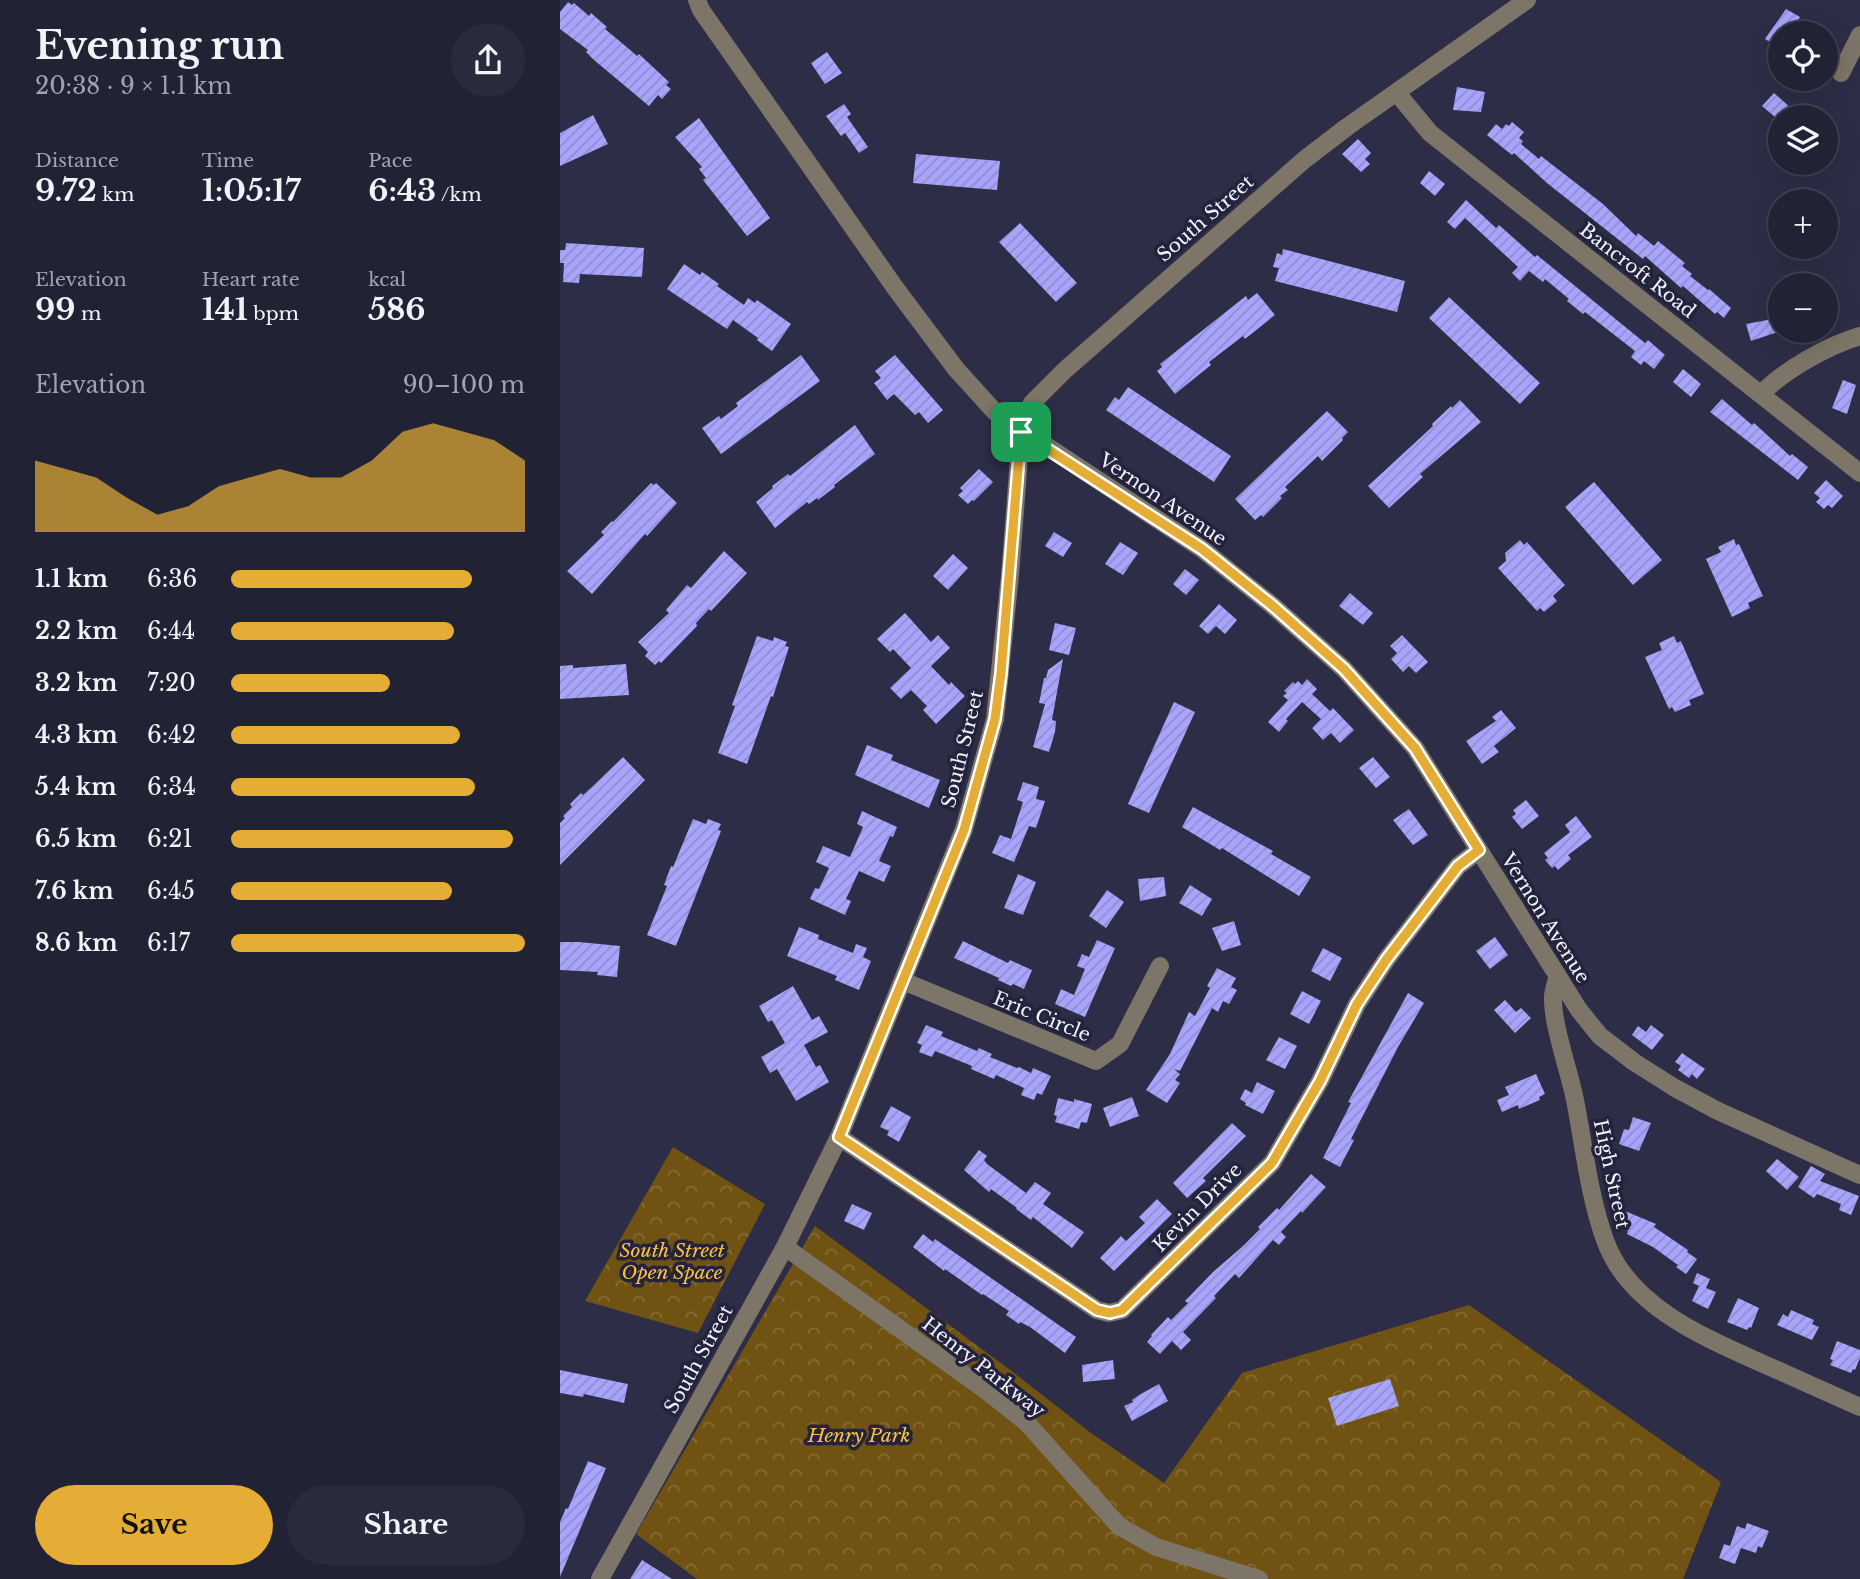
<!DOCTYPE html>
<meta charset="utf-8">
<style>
body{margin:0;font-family:"Libre Baskerville",serif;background:#2a2a3d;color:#f1f3f6;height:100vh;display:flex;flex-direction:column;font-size:26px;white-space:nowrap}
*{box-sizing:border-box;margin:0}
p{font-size:23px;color:#a2a4ad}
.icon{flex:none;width:38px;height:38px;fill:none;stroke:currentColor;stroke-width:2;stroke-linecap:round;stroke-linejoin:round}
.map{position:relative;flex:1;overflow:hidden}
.panel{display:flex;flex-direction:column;background:#222235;width:560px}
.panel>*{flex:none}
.tools{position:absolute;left:1208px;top:21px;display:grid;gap:14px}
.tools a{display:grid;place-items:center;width:70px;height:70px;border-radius:50%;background:#222235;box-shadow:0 7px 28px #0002,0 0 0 2px #3f3f50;font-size:35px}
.pin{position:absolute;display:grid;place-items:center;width:60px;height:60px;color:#fff;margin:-30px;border-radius:14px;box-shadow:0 4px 10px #0006}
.round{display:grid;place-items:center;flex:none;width:74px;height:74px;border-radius:37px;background:#2a2a3d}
.headline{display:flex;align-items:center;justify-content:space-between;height:119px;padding:0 35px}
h1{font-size:38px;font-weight:700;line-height:52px}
.figures{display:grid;grid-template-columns:repeat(3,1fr);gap:10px;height:119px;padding:7px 35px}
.figures div{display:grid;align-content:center}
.figures b{font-size:30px;font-weight:700}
.figures small{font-size:19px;font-weight:400}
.figures p{font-size:19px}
.chart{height:196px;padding:14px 35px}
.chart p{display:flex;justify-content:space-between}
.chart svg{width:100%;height:126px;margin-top:7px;fill:#e5ad35;opacity:.7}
.button{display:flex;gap:14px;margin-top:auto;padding:14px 35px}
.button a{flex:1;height:80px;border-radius:42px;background:#e5ad35;color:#111;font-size:28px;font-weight:700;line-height:80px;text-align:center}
.button a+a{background:#2a2a3d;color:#f1f3f6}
ul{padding:0 35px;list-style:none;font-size:23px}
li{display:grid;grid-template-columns:112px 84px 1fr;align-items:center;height:52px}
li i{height:18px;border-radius:9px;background:#e5ad35}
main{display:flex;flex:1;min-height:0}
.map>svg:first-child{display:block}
</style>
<main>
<section class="panel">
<div class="headline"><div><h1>Evening run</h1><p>20:38 · 9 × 1.1 km</p></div><a class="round"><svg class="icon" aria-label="share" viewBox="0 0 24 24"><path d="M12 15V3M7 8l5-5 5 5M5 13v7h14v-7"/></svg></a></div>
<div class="figures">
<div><p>Distance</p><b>9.72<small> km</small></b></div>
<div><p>Time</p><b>1:05:17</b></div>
<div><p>Pace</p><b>6:43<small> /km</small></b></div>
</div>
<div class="figures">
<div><p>Elevation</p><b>99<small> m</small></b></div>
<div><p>Heart rate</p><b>141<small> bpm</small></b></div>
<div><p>kcal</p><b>586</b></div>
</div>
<div class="chart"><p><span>Elevation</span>90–100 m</p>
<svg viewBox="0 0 160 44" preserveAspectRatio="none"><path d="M0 44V19L10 22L20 25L30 32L40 38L50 35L60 28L70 25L80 22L90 25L100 25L110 19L120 9L130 6L140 9L150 12L160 19V44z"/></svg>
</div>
<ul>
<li><b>1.1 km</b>6:36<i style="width:82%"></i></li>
<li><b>2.2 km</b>6:44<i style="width:76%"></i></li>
<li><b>3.2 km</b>7:20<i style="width:54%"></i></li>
<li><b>4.3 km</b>6:42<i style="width:78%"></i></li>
<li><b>5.4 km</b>6:34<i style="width:83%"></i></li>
<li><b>6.5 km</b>6:21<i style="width:96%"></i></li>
<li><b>7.6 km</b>6:45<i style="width:75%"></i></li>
<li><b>8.6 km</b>6:17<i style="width:100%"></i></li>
</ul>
<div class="button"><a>Save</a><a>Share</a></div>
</section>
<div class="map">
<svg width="1300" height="1579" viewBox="0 0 1300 1579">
<defs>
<pattern id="forest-crowns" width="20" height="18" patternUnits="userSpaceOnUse" patternTransform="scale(1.75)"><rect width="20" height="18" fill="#705312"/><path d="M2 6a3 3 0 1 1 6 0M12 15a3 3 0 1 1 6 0" fill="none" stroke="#856c35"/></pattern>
<pattern id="building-hatch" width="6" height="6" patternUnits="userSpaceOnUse" patternTransform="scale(1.75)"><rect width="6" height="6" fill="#a7a4fb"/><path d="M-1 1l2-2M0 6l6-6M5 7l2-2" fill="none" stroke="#908dcf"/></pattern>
</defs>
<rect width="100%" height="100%" fill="#2d2d47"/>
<path fill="url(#forest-crowns)" d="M113,1147L205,1204L138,1333L25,1301Z
M255,1226L449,1369L531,1433L604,1483L682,1373L909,1305L1161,1482L1123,1579H137L76,1534Z"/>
<path fill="url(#building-hatch)" d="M8,2L12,5L14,3L29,16L31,13L47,27L45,29L69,49L77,56L79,54L109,82L106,85L111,89L102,99L98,95L89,106L34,60L26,52L28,50L0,29V12Z
M1226,9L1240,17L1230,33H1220V48L1205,39Z
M267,52L282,73L265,84L251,63Z
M897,87L925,92L921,112L893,110Z
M1214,93L1241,117H1215L1202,106Z
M284,104L291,114L287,117L308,147L299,153L285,133L281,136L266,116Z
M33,115L48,144L0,166V133Z
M139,118L210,218L187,236L143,180L146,178L139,169L142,167L115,137Z
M952,122L964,132L959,138L963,141L961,144L979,159L981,156L1043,204L1076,236L1078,233L1094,246L1098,241L1125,263L1122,266L1132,274L1130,276L1148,290L1149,289L1171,308L1164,318L1157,312L1155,314L1123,286L1121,288L1085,256L1083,259L987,183L954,153L952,155L927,135L936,124L942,129L946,124L949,126Z
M798,139L811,153L805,159L810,164L801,172L782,154Z
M356,154L440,161L437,190L353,183Z
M869,171L885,184L875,196L860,183Z
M906,200L936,228L939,225L975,257L977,255L1085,343L1088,340L1105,355L1094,369L1084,361L1081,365L1071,357L1075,351L1025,312L1023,314L1007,301L1009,299L985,279L983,282L969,271L960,281L952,273L958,267L905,218L895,229L887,222Z
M460,223L517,283L496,302L439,242Z
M6,243L84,248L82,277L20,274L19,283L3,282L4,263H0V250H5Z
M723,249L845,281L837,312L715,281L719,268L713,267L717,253L722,255Z
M124,264L140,275L142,272L159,284L157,286L184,305L188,298L195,303L197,300L231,324L212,351L197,340L198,338L173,320L167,329L107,289Z
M697,293L715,315L685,339L683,336L649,362L651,365L615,394L597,371L602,367L600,364L686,296L688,300Z
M889,297L980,383L960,404L869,318Z
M1218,318L1221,331L1191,341L1186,324Z
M241,355L260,381L161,454L142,428L159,416L161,419L178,406L176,403Z
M335,355L383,410L368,423L359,412L355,415L334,394L327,400L314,383L321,378L315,371Z
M1123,369L1141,384L1131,397L1113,382Z
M1283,380L1296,385L1287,414L1272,408Z
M568,387L671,456L654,482L546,410L555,397L559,400Z
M1162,399L1192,425L1194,423L1230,456L1232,454L1248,467L1238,480L1150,412Z
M900,400L921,422L860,474L863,477L829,508L808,486L873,426L872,424L891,406L892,408Z
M767,411L788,432L782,438L783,440L762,461L758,456L725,487L728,490L720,496L722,498L703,517L701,515L695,520L675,499Z
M295,425L315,454L274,485L275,487L258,500L257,498L249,504L247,502L215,528L196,502L213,488L212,486L228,474L230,476Z
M419,469L433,482L414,501L412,500L408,504L398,495L403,491L400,488Z
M1266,480L1283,496L1272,508L1268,505L1264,509L1256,502L1260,498L1254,493Z
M1034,482L1102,560L1073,585L1005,507Z
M91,483L94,485L96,483L117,503L87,536L85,534L32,594L7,571L44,535L41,532L52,521L53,522Z
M494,532L512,543L503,557L485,546Z
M1174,539L1176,545L1179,544L1203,596L1188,603L1190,608L1172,617L1146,559L1161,552L1158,547Z
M960,540L964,545L967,542L1005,585L993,596L997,601L984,612L980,608L977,611L938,568L946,561L945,553Z
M560,542L578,553L563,575L545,564Z
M164,551L187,573L151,611L149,609L136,623L137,626L101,663L99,661L95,665L85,656L88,652L78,642L109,613L106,610L127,585L131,588Z
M393,554L408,568L388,590L373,576Z
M625,569L639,580L626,595L613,584Z
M790,593L813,613L803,625L779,606Z
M659,604L677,620L665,634L656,626L648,634L639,626Z
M345,613L371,642L378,635L390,648L371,666L389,685L391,682L405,696L376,724L363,710L367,706L351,690L341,699L330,688L351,668L333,649L330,652L317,639Z
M495,623L516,628L509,655L489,650Z
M842,635L868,662L856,673L849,666L843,672L831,659L837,653L830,646Z
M197,636L213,641L214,637L227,642L225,646L229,647L213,697L211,696L187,764L158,753L175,706L172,705Z
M1114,636L1117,643L1121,641L1144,694L1129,700L1131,705L1115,712L1112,707L1109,709L1085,657L1102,650L1099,643Z
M503,659L492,720L496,721L495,732L489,752L473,747L485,704L479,703L484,678H486L488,670Z
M66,664L69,695L0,699V666L13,665V668Z
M747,679L757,689L752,694L770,711L773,708L794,730L780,743L771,733L763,740L752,728L761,719L742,702L726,719L728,721L719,732L708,722L728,700L723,696L727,693L724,691L733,682L735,684L738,681L742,685Z
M614,702L635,712L589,813L568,804Z
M941,710L956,728L934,746L939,752L922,764L906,741L936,721L932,717Z
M307,745L333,755L331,760L380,780L369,808L295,775Z
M63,757L85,780L0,865V823L5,818L3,816L12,807L10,804L21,793L23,795L33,786Z
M813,757L830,777L816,788L799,768Z
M463,782L479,787L476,799L485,801L476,828L469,826L454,862L432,853L440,835L451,839L463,802L457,800Z
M966,800L979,816L962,829L952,817L956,814L953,810Z
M633,807L713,851L711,854L751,877L739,896L662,848L660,850L622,827Z
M849,809L868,835L853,845L833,820Z
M302,811L337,827L333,837L330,836L319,861L331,866L324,882L299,871L286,899L291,901L285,915L250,899L255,888L259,889L269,868L256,862L263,846L290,857L303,827L297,824Z
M1016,816L1032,837L1008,855L1011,859L998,870L995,866L992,868L985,860L988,858L984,853L1010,832L1005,825Z
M133,819L146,824L148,819L161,824L158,830L161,831L116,946L87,935L107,886L104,885L111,866L113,867Z
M458,874L476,882L463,915L444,908Z
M604,877L606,896L580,901L578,879Z
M630,885L652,899L642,916L619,903Z
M547,890L564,902L546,928L529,916Z
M674,921L681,945L662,951L652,928Z
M239,927L259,935L258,939L293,953L296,944L307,948L303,957L311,961L299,990L275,980L277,976L227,956Z
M935,937L948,955L930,969L916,951Z
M537,940L555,948L525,1017L495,1004L501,989L514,995L525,969L517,966L522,954L529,957Z
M403,941L448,963L450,960L472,970L464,989L453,984L451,986L438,980L439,978L394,958Z
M0,942H19L60,946L57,977L37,975L38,972L0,970Z
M763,948L782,958L770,981L751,971Z
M657,968L676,978L671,987L677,990L669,1004L663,1001L658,1012L652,1008L620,1071L614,1069L620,1074L615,1080L620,1083L607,1103L586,1090L610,1054L629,1012L635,1016L650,988L647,986Z
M233,986L252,1020L259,1016L268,1032L244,1045L256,1067L260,1065L269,1082L236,1101L217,1069L210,1073L201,1057L225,1043L212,1020L208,1022L199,1006Z
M742,991L761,1001L749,1024L730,1014Z
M848,993L864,1003L838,1047L791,1139L794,1140L780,1167L763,1158L791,1103L788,1102Z
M945,1000L956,1012L961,1008L971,1018L955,1033L934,1010Z
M366,1025L383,1032L381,1036L417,1051L419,1048L432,1054L430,1057L457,1068L459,1067L471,1073L473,1068L491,1076L482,1095L477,1093L474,1100L461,1095L464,1088L436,1075L434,1079L411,1069L412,1066L375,1051L372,1057L359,1052L362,1045L357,1043Z
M1091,1025L1104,1035L1092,1050L1072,1035L1078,1026L1086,1032Z
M719,1037L737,1046L725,1069L706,1060Z
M1122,1053L1145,1069L1137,1079L1132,1074L1129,1078L1118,1070L1121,1066L1115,1062Z
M976,1074L985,1094L979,1097L980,1100L959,1109L958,1105L942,1112L937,1100L949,1095L945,1087Z
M697,1082L715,1091L703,1114L685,1105L686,1103L680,1099L685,1089L692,1093Z
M572,1097L579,1116L550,1127L543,1108Z
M498,1098L514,1102V1099L532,1104L527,1123L521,1122L519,1129L495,1122L497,1116L494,1115Z
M331,1106L351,1117L339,1142L327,1135L329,1131L320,1127Z
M1073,1117L1091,1123L1079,1151L1059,1144L1064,1129L1069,1130Z
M672,1123L686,1136L643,1178L646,1181L627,1198L613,1183Z
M419,1150L427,1156L424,1160L427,1164L466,1193L475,1182L491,1193L483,1204L524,1232L512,1248L473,1217L471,1220L456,1209L457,1208L431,1189L429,1192L404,1170Z
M1217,1159L1239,1177L1227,1190L1206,1171Z
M1251,1166L1265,1174L1260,1181L1299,1196L1291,1215L1279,1210L1281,1204L1257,1194L1254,1198L1238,1187Z
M751,1174L766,1187L742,1213L741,1211L721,1232L726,1237L719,1245L713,1240L679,1278L675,1274L654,1296L656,1298L623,1332L631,1340L621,1350L612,1341L600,1354L587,1342L592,1336L591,1335L608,1317L611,1320L628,1303L625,1301L653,1272L683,1246L700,1229L698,1227L717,1208L719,1210Z
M597,1199L612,1214L554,1271L540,1258L561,1236L566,1241L585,1223L579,1217Z
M292,1204L312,1213L304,1230L284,1221Z
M1065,1211L1096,1224L1094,1227L1128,1250L1127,1252L1137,1259L1126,1274L1116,1267L1118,1265L1093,1247L1067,1234L1068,1231L1057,1225Z
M363,1234L373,1242L375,1239L516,1337L505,1353L470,1327L460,1322L459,1324L446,1315L449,1311L423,1294L422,1295L385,1269L384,1271L353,1247Z
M1137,1273L1150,1279L1146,1288L1156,1292L1148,1309L1132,1301L1139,1286L1133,1283Z
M1178,1298L1199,1308L1191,1328L1189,1327L1187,1330L1167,1322Z
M1231,1310L1254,1320L1252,1324L1259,1327L1252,1340L1217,1325L1223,1314L1228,1317Z
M1277,1341L1300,1350V1358L1295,1370L1293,1369L1291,1373L1270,1365L1273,1360L1270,1359Z
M553,1360L555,1379L523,1382L522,1365Z
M0,1370L68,1384L64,1403L24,1394L23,1397L0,1393Z
M830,1379L839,1406L777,1426L768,1398Z
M599,1384L608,1401L572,1421L564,1406L573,1402L572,1400L579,1395Z
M28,1461L46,1468L0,1577V1522L6,1508L8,1509Z
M1187,1523L1209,1531L1202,1548L1198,1546L1196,1553L1181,1548L1175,1564L1159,1558L1164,1544L1170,1546L1177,1526L1185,1529Z
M82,1560L112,1579H70Z"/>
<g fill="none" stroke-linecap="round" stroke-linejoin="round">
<path stroke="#7c7568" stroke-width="18" d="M137,0L141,10L336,289L396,369L435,412L642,549L713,606L784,669L855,748L1019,1010L1040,1036L1074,1062L1115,1088L1158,1111L1300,1175
M1281,73L1300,35
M837,93L870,133L1300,473
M1201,394C1224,370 1269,345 1300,336
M998,976C996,983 993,990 993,997C992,1024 1009,1070 1015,1100C1024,1146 1029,1196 1045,1240C1069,1308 1148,1339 1208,1366C1239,1380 1269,1393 1300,1407
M343,981L536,1061L560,1044L600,966
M279,1137L537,1310L549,1313L562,1310L712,1163L760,1081L797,1004L826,960L898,866L919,850
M225,1247L424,1389L466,1422L559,1526L596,1547L699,1579
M40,1579L225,1247L279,1137L404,829L435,719L450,575L461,432L472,403L505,370L744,160L787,127L967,0"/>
</g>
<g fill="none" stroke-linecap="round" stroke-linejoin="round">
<defs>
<path id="route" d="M461,432L642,549L713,606L784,669L855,748L919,850L898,866L826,960L797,1004L760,1081L712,1163L562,1310L550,1313L537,1310L279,1137L404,830L435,719L441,673Z"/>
</defs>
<use href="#route" stroke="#fff" stroke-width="14"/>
<use href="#route" stroke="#e5ad35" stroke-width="9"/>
</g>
<g text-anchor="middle" stroke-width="7" stroke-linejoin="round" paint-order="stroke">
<g font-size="19" fill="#f2f2fd" stroke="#24233c">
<text transform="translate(645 218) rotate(-41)" y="7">South Street</text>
<text transform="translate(1078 270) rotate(38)" y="7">Bancroft Road</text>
<text transform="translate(603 499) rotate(34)" y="7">Vernon Avenue</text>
<text transform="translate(402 749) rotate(-76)" y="7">South Street</text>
<text transform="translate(986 918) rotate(58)" y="7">Vernon Avenue</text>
<text transform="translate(482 1016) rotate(22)" y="7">Eric Circle</text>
<text transform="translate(1052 1174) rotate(78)" y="7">High Street</text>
<text transform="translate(637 1207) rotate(-45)" y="7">Kevin Drive</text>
<text transform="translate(138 1359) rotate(-61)" y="7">South Street</text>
<text transform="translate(424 1367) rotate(38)" y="7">Henry Parkway</text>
</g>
<g font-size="19" font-style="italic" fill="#fec13f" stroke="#24233c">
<text x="112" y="1257">South Street<tspan x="112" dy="22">Open Space</tspan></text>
<text x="299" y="1442">Henry Park</text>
</g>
</g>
</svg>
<div class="tools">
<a><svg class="icon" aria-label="locate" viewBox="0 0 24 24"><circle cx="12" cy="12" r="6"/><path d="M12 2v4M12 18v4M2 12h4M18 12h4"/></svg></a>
<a><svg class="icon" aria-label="layers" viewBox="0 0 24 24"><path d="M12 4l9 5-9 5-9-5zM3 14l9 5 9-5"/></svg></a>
<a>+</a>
<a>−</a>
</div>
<div class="pin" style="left:461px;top:432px;background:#1e9e55"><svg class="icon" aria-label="arrive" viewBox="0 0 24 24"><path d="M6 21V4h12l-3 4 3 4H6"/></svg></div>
</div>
</main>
